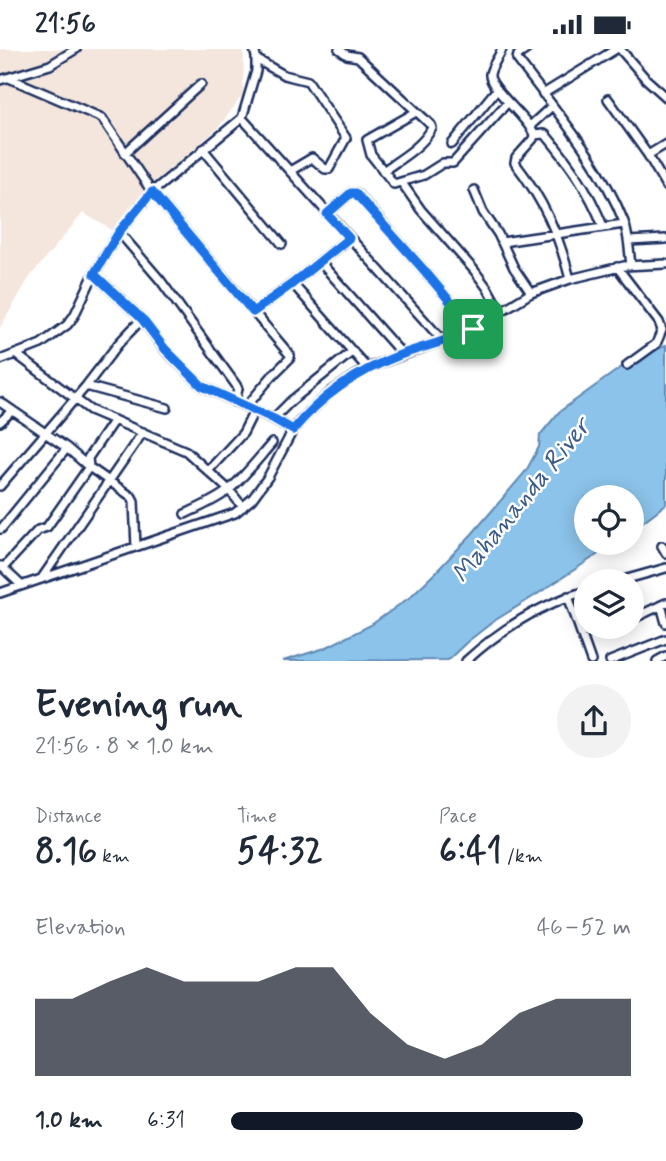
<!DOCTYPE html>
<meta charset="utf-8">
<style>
body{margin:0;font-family:Mynerve,sans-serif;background:#f2f2f3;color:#1f2937;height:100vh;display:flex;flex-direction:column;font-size:26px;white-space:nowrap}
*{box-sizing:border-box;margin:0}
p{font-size:23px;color:#747a83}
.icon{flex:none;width:38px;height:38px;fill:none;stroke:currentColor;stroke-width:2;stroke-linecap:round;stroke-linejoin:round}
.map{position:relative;height:612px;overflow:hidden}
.sheet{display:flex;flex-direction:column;background:#fff;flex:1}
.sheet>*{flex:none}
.tools{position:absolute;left:574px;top:436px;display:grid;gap:14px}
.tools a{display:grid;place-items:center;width:70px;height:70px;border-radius:50%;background:#fff;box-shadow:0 4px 18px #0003;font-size:35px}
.pin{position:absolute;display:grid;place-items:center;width:60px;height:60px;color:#fff;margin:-30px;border-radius:14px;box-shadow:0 4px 10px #0006}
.round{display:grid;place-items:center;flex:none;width:74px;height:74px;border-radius:37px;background:#f2f2f3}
.headline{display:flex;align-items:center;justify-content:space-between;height:119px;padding:0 35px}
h1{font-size:38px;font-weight:800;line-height:52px}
.stats{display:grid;grid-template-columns:repeat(3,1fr);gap:10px;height:119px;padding:7px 35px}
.stats div{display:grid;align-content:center}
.stats b{font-size:35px;font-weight:800}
.stats small{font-size:19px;font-weight:400}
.stats p{font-size:19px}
.chart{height:196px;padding:14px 35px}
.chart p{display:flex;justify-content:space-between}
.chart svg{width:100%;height:126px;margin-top:7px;fill:#111827;opacity:.7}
ul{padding:0 35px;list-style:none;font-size:23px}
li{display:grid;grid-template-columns:112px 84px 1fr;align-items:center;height:52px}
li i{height:18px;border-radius:9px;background:#111827}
.status{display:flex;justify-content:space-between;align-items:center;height:49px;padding:0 35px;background:#fff;direction:ltr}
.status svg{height:19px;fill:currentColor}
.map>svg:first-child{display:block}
</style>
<div class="status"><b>21:56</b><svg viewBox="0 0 49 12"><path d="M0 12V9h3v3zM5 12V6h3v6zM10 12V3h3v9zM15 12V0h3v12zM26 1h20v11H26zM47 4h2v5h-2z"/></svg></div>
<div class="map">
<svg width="666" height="612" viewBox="0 0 666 612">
<rect width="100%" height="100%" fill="#fff"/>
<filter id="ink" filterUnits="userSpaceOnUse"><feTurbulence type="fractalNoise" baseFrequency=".0143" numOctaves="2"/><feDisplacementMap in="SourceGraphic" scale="14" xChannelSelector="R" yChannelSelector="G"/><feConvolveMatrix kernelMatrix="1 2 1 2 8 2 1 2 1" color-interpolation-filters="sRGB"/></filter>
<g filter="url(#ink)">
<path fill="#f4e6dd" d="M0,0H244L243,46L217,80L147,139L112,181L83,164L29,229L0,279Z"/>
<path fill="#8cc3ea" stroke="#5f88b2" stroke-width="2" d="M666,296V455L632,481V448H586V494H615L536,546L494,572L467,593L448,611L283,612L325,599L371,576L410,548L435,524L472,485L526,422L539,398L540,386L559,363L620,319Z"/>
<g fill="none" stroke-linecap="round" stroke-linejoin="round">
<defs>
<path id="minor" d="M339,0L347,6L358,8L431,76L432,79C422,98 400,110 383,122
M502,0C499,8 492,16 490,25C488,39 529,69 534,86L533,90L516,109L515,114C543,150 559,186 570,230
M527,0L518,6L517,10C555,61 600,112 624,173C629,187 629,202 631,216
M620,0L646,30L666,48
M256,10L284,26L308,32L346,89L329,120H325L312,109L290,122
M9,29L102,69L152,143L290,306V309L272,327L246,358
M0,31L50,16L76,0
M543,45L616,0
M608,50L648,106L666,137
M416,63L367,91L371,106L394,135L424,126L443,114H453L508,53
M242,69L443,292
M530,77L552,57
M534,86L543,85L546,86C571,116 588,140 603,177
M452,95L497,40
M203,100L282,195
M125,104L201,35
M648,106L666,95
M402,134L421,161L474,221L488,240L500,262
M474,141L483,163L498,185L514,219L531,244
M327,165L351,144H356L423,220L473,280
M119,183L161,232L236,336L238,340L235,353
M628,192L666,190
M502,193L624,175
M320,213L402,305
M617,218L659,273L662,281L656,295L627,316
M94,225L142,270L165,301L202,337L273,370L293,381
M292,235L349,189
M253,263L290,236L293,235L367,319
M16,305L90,361L186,402L229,441L243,458
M0,311L41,295L67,276L74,267L94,225L119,183L152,143L242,69L256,22V8L254,0
M86,337L167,359
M0,353L67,399L89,418L132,448L134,452L136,498
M273,370L291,352L353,302
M0,373L12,362
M208,422L243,384L254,362
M0,437L86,337L119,294L142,270
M185,465C200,458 217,451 230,440C245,427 258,410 272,394
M1,480L67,399
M662,497L666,504
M1,517L21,536
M3,519L38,481L47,478L89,418L88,409L114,371
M42,529L143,383
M620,532L666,519
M0,544L235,464L252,450L268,428L293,381L300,372L332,342L367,319L467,283L531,244L570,230L624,217L666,215
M568,547L591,612
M661,556L666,574
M632,570L666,554
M581,585L606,578
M466,612C501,580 541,555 586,542
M610,612L666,590
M657,612L666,607"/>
</defs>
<use href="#minor" stroke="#1b2f5e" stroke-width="12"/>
<use href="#minor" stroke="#fff" stroke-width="7"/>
</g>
</g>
<g fill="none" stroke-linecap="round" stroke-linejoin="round" filter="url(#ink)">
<defs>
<path id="route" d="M152,143L253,263L292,235L349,189L327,165L351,144H355L423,220L473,280C450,292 424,297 400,306C358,322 322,346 293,381L274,370L202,337L165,300L142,270L94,225L119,183Z"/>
</defs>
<use href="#route" stroke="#fff" stroke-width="14"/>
<use href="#route" stroke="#1a73e8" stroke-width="9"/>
</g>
<g text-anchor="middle" stroke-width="5" stroke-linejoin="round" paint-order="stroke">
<g font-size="26" font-style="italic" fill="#3d5b88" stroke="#fff">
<text transform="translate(520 451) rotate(-51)" y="9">Mahananda River</text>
</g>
</g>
</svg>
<div class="tools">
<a><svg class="icon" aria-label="locate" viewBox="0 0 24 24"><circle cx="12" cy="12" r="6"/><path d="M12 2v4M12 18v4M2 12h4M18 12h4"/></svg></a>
<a><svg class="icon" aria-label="layers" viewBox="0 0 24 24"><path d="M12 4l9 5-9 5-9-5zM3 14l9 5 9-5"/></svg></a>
</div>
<div class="pin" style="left:473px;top:280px;background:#1e9e55"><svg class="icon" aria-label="arrive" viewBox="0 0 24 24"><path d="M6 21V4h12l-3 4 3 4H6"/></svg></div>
</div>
<section class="sheet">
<div class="headline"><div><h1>Evening run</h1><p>21:56 · 8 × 1.0 km</p></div><a class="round"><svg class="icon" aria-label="share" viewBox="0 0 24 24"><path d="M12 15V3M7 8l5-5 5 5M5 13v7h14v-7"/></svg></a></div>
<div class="stats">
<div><p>Distance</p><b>8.16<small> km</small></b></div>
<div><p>Time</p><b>54:32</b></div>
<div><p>Pace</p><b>6:41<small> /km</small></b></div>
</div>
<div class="chart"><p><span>Elevation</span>46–52 m</p>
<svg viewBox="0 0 160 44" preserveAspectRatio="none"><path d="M0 44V17L10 17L20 11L30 6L40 11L50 11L60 11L70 6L80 6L90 22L100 33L110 38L120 33L130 22L140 17L150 17L160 17V44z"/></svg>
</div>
<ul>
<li><b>1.0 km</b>6:31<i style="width:88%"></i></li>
</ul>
</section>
